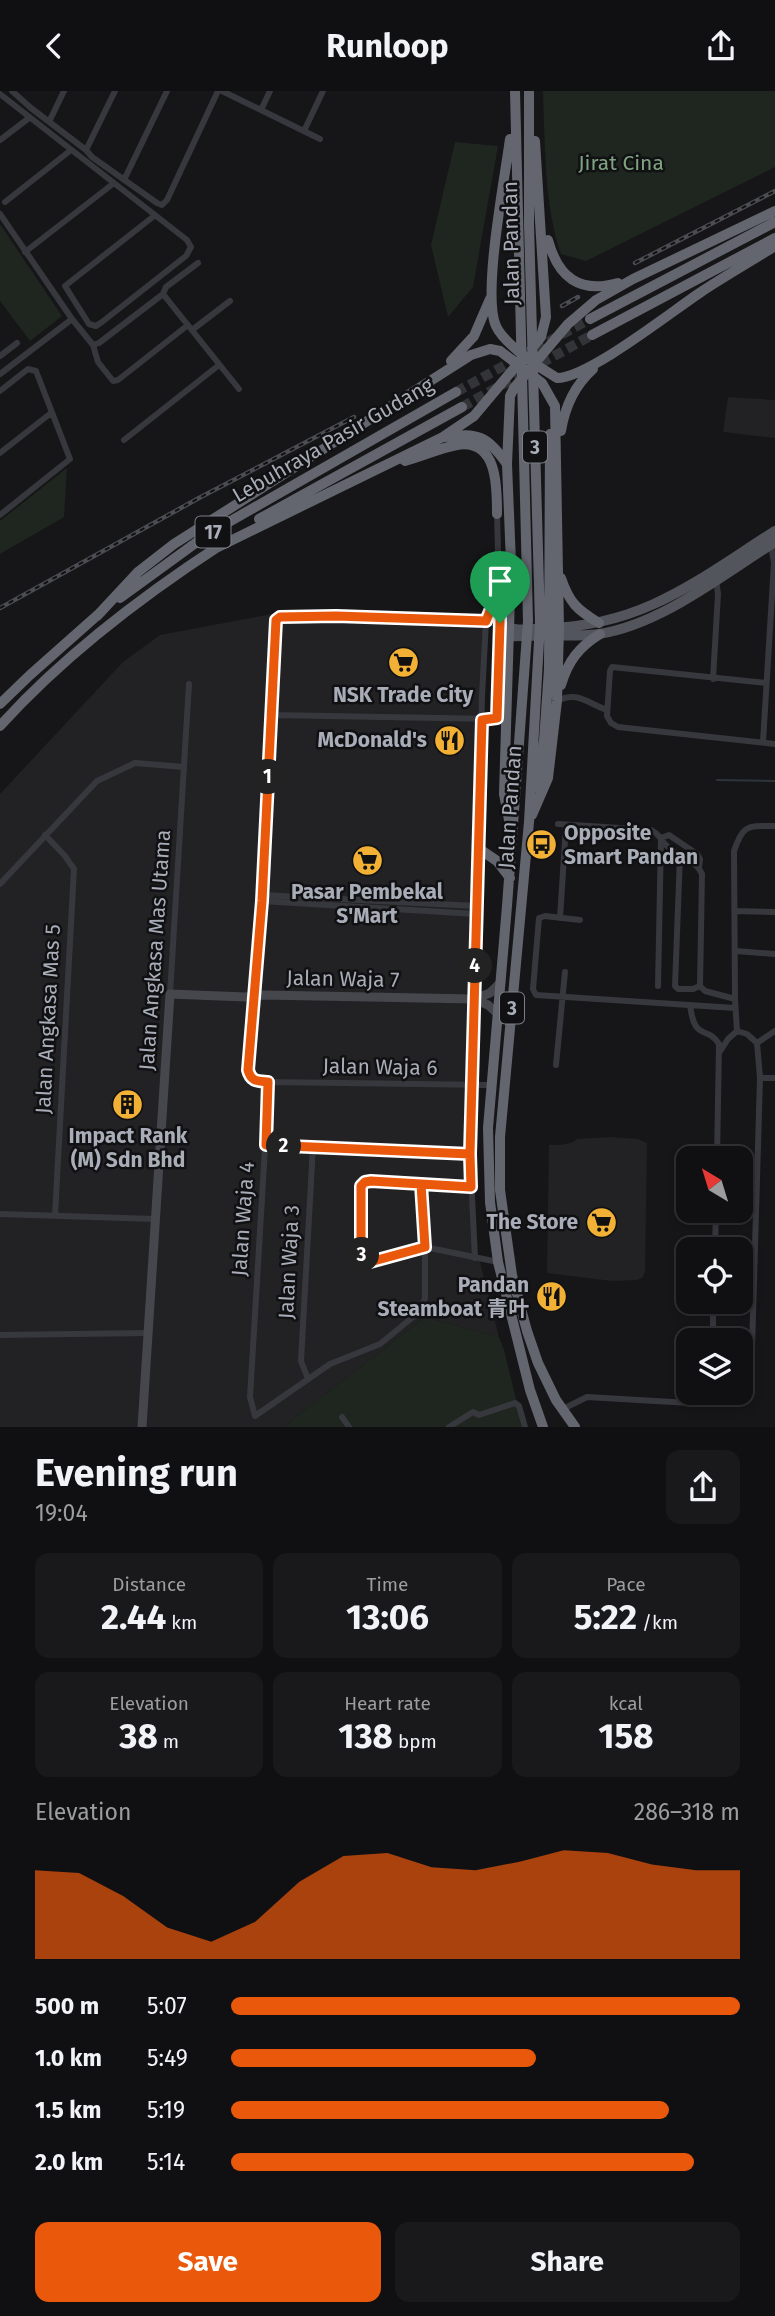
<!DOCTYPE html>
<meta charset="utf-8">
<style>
body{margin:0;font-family:"Fira Sans","Noto Sans SC",sans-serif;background:#19191b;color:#f1f3f6;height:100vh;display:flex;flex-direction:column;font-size:26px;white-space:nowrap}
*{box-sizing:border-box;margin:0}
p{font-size:23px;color:#9c9d9f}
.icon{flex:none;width:38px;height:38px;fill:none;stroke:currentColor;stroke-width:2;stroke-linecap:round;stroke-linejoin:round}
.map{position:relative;height:1336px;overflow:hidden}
.details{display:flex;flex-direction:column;background:#101012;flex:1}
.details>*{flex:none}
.needle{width:46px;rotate:322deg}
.tools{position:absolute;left:676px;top:1055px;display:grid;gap:14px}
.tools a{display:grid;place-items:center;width:77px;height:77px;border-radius:14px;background:#101012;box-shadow:0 4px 10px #0003,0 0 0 2px #303032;font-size:35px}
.pin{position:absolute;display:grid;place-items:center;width:60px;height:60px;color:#fff;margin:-72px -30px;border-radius:50% 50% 50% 0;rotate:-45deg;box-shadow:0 0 7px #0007}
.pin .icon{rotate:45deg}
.km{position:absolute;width:35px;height:35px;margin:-18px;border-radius:50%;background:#222;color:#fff;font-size:19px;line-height:35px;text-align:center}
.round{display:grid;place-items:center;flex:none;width:74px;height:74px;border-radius:14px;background:#19191b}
.head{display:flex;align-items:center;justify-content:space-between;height:119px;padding:0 35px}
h1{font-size:38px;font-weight:700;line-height:52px}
.stats{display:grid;grid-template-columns:repeat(3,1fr);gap:10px;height:119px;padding:7px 35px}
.stats div{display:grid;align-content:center;border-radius:14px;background:#19191b;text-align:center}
.stats b{font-size:35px;font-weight:700}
.stats small{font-size:19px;font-weight:400}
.stats p{font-size:19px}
.chart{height:196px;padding:14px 35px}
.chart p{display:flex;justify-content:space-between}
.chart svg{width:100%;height:126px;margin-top:7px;fill:#ea580c;opacity:.7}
.primary-button{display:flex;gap:14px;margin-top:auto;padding:14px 35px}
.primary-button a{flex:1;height:80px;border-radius:14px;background:#ea580c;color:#fff;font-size:28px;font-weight:700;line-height:80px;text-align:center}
.primary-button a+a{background:#19191b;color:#f1f3f6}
ul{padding:0 35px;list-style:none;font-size:23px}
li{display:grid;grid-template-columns:112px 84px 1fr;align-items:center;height:52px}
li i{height:18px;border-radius:9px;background:#ea580c}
header{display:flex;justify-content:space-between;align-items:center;height:91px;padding:0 35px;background:#101012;font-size:32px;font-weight:700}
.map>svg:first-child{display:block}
</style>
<header><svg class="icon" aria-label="back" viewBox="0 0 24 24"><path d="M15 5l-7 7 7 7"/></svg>Runloop<svg class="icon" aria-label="share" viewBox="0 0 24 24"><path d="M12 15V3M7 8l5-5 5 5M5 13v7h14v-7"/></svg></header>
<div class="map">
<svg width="775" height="1336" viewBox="0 0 775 1336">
<rect width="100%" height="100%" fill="#161618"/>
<path fill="#222225" d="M728,306L775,309V347L723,341Z
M272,523L485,531L472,1083L477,1159L499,1246L425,1226L283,1336H0V703L123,571L160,544Z
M610,1046L638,1048L647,1052L645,1181L642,1187L636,1189L612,1190L547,1182L549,1054H561L573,1051L577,1048Z"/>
<path fill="#1e261f" d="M543,0H775V76L586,170L561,163C544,116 545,50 543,0Z
M455,51L498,55L473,196L448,226L431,154Z
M0,133L62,225L30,250L0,210Z
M67,377L64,426L0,463V430Z
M425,1226L499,1246L504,1259L523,1336H283Z"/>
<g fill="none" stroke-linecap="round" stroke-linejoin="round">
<path stroke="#2c353c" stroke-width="2" d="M717,689L775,690"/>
<path stroke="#333438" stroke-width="10" stroke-dasharray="10 5" stroke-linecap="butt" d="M456,301L590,228
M462,316L592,244"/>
<path stroke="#37383d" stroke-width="6" d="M12,0L31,17L86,59L92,66L157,112L162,114L167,109L218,0
M222,0L320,48
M0,3L187,149L191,156L186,165L102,231L96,235L89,233L65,195L154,125
M261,19L270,0
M49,31L64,0
M304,40L323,0
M0,49L29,27
M86,59L115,0
M124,89L167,0
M5,111L71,59
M0,123L72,228L93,254L98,271L113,290L118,289L188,234
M25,161L114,92
M163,203L239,298
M192,239L230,210
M93,254L99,252L163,203L166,196L198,172
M0,265L17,252
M0,283L72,228
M0,300L28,278L36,280L70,368L0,424
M124,349L219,274
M0,362L51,322
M713,588L718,503L716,489
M766,592L612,576L610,580L607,625L611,632L618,636L775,653
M557,610C578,599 588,613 607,619
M271,624L496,628L500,532L497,423
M763,651L774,472L771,454
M558,733L651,739C660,743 660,749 667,755C678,765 696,769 702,783L700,895L705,900L735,908L737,940L728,948L719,962
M45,744L65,765L74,778L55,1124
M680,764L675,895L678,898H693L700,895
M0,793L97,690L135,672L184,676
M262,804L476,815
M262,810L476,823
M735,820L775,821
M560,827L566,734
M580,829L545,825L539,827L533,898L536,904L735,917
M736,860L775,863
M658,895L661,747L669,744L697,763L700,768L699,777
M170,903L189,593
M735,908L734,760C743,733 748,735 775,735
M690,914C695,952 706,933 719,953L717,1068
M737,940L747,943L757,952L760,987L752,1257V1264L748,1268H740
M757,952L775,940
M556,974L565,881
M760,987H775
M269,991L250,1306L255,1325L330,1273L380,1253L419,1221L425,1207V1156L421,1093
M491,994L269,991C258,990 251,991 248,979L262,810L276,528L336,525L500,532
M266,1054L470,1063
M471,1095L365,1091L361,1095V1164L364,1170L370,1171L425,1156L498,1171
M0,1123L155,1128
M715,1158L716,1120
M475,1167L470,1063L482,605L486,530L498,498
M0,1244L148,1242
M713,1250V1211
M308,1288L301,1270L313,1055
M563,1318L587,1306L707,1313L713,1309L714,1302
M342,1326L349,1336
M449,1336L473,1321L479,1324L515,1312L519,1315L525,1336"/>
<path stroke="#45474d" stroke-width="9" d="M474,908L488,914L498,923
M142,1336L170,903L245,906L264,904L474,908L490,902L501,891"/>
<path stroke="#53555c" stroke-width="10" d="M500,532C514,542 530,538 547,537C643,535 698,489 775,440
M500,556L508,546C538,542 569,547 599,543C662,533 722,484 775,451"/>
<path stroke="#63666e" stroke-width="10" d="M515,0L528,530L507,815L488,1037L490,1111L498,1171L530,1299L543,1336
M529,0V134L540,532L529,731L500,1046V1099L512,1184L527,1240L538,1272L556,1309L575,1336
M510,48C505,86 482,204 496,235C504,253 540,277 557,287C588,287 671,221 701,201C725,185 750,171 775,155
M548,149C558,186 579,203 618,192
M590,228L775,131
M592,244L775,147
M532,257L541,246L546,226L535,50
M451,270L474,245L490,208
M561,340C565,315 574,295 593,278
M445,346C478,341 487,345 507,373
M405,370C423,365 440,357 457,354C498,347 497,397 497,423
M259,428L462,316
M218,456L443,346L474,325L521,269
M561,487C569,511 577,519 599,532
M120,507L208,443L456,301
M97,525L138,481L174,453L471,264L490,258L500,260L542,292L555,315L559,537L557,610L548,687L532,724
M561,594C568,570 579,556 600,543
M0,613L30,584L101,521
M0,635C64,564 142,505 222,453
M538,697L544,649L549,578L550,343
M510,734L504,703L511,472L507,373L510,305L514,297L568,233L596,209L633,188L775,120
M478,757L497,770L510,787"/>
<defs>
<path id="rail" d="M635,172L775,100
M562,215L578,206
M0,517L199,407L354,326"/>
</defs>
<use href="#rail" stroke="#4a4c52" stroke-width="4.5"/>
<use href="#rail" stroke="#111113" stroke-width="2" stroke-dasharray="5" stroke-linecap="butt"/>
</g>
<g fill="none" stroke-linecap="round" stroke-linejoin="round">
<defs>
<path id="route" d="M500,532V524L495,518L490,520L486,530L336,525L280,526L276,529L262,810L248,979C251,991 258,990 268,991L266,1054L470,1063L471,1096L421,1093L425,1156L370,1171L364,1170L361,1164V1095L365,1091L371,1090L471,1096L470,1063L482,629L497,627L500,532"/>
</defs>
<use href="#route" stroke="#fff" stroke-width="14"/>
<use href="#route" stroke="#ea580c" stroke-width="9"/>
</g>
<defs>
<symbol id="supermarket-disc" viewBox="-11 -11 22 22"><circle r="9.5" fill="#f2b134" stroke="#111113"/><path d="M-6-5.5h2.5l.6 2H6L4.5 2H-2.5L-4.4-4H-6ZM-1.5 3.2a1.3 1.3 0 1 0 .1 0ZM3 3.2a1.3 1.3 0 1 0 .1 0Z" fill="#111"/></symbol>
<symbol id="restaurant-disc" viewBox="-11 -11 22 22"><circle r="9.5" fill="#f2b134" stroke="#111113"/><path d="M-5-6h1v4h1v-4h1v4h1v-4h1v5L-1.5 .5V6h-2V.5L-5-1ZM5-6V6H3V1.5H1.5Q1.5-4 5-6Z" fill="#111"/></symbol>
<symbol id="bus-disc" viewBox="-11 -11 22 22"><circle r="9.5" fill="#f2b134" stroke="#111113"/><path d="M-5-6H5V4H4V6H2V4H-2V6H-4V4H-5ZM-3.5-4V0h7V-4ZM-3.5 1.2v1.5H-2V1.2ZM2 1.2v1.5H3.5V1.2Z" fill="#111"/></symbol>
<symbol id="building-disc" viewBox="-11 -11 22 22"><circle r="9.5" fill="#f2b134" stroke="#111113"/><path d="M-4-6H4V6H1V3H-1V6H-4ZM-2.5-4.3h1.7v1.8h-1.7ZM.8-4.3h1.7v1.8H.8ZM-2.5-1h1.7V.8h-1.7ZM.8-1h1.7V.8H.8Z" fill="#111"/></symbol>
</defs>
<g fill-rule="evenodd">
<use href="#supermarket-disc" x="386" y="554" width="35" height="35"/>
<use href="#restaurant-disc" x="432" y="632" width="35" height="35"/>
<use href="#bus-disc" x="524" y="736" width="35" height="35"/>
<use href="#supermarket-disc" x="350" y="752" width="35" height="35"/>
<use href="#building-disc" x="110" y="996" width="35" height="35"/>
<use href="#supermarket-disc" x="584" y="1114" width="35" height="35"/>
<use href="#restaurant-disc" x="534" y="1188" width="35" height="35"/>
</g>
<g text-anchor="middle" stroke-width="5" stroke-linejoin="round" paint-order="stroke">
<g fill="#111113" stroke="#7b7e86" stroke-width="2">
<rect x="523" y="340.5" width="24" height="31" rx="5"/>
<rect x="195.5" y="425.5" width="35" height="31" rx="5"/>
<rect x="500" y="901.5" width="24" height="31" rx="5"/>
</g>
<g font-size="19" font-weight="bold" fill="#a8adb8">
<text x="535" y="363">3</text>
<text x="213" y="448">17</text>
<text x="512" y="924">3</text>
</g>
<g font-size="21" fill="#7fa381" stroke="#111113">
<text x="621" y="79">Jirat Cina</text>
</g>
<g font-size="21" fill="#a8adb8" stroke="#111113">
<text transform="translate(511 152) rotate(-91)" y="7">Jalan Pandan</text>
<text transform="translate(333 349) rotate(-30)" y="7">Lebuhraya Pasir Gudang</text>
<text transform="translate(510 716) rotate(-86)" y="7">Jalan Pandan</text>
<text transform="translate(155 859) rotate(-86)" y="7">Jalan Angkasa Mas Utama</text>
<text transform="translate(343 888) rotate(1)" y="7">Jalan Waja 7</text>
<text transform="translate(48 928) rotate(-87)" y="7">Jalan Angkasa Mas 5</text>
<text transform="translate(380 976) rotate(1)" y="7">Jalan Waja 6</text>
<text transform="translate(243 1128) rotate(-86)" y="7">Jalan Waja 4</text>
<text transform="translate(289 1171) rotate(-87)" y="7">Jalan Waja 3</text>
</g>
<g font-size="21" font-weight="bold" fill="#a8adb8" stroke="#111113">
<text x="403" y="611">NSK Trade City</text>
<text x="427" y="656" text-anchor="end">McDonald's</text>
<text x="564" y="749" text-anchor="start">Opposite<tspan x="564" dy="24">Smart Pandan</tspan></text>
<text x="367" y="808">Pasar Pembekal<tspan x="367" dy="24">S'Mart</tspan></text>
<text x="128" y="1052">Impact Rank<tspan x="128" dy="24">(M) Sdn Bhd</tspan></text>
<text x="578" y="1138" text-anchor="end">The Store</text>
<text x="529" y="1201" text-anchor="end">Pandan<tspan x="529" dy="24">Steamboat 青叶</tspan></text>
</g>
</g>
</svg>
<div class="tools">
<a><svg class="needle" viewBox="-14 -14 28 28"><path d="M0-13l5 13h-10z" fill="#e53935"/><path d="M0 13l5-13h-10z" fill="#9c9d9f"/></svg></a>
<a><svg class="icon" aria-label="locate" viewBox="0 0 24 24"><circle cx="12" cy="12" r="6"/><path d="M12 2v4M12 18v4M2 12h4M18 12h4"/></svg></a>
<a><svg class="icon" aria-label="layers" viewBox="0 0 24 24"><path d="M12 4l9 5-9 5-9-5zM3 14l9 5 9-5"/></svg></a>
</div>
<div class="pin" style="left:500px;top:532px;background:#1e9e55"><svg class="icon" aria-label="arrive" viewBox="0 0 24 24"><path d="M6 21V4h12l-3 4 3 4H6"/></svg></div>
<b class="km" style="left:268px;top:686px">1</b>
<b class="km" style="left:284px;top:1055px">2</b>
<b class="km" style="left:362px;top:1164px">3</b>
<b class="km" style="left:475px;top:875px">4</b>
</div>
<section class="details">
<div class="head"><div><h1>Evening run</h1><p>19:04</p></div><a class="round"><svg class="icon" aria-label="share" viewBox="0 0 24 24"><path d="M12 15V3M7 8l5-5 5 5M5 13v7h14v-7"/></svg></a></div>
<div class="stats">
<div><p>Distance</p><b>2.44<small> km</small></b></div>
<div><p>Time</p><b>13:06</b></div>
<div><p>Pace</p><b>5:22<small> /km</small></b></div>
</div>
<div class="stats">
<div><p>Elevation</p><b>38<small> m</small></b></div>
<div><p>Heart rate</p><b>138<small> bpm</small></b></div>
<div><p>kcal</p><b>158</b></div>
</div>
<div class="chart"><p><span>Elevation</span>286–318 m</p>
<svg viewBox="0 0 160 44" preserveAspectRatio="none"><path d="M0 44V13L10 14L20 22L30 33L40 38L50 31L60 17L70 8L80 7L90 12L100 13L110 10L120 6L130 7L140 11L150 13L160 13V44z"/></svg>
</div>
<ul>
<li><b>500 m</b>5:07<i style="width:100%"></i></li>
<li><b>1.0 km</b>5:49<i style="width:60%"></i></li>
<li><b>1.5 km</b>5:19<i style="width:86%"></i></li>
<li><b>2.0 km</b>5:14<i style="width:91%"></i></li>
</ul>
<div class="primary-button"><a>Save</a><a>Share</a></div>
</section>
